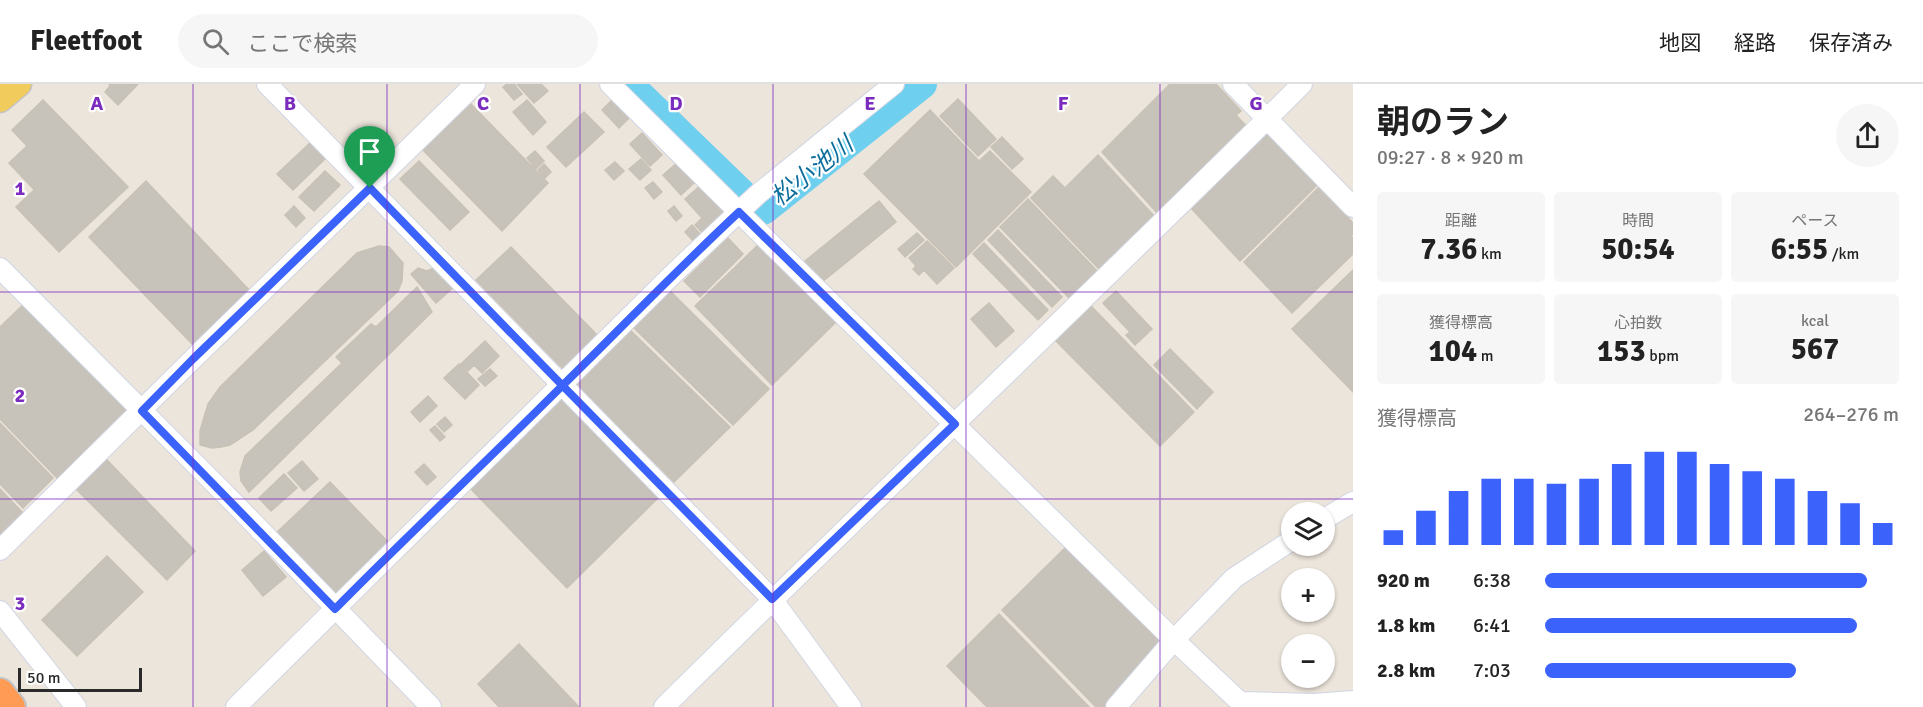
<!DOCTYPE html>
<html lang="ja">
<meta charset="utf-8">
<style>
body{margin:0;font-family:Signika,"Noto Sans JP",sans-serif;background:#f6f6f6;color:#222;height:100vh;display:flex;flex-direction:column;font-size:22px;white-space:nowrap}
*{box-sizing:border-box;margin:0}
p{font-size:20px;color:#767676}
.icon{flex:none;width:33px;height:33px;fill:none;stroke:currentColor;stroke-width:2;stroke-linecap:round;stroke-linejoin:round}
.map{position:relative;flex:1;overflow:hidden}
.details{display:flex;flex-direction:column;background:#fff;width:570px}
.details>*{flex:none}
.buttons{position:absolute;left:1281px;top:418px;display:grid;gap:12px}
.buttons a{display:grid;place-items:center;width:54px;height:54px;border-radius:50%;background:#fff;box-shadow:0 2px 4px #0004;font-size:30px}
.scale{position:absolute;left:18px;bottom:15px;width:124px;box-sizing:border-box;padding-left:6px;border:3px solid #2a2a2a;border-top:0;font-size:16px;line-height:21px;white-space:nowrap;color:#2a2a2a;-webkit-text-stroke:4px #fff;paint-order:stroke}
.pin{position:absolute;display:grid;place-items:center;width:51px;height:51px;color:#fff;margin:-62px -26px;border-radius:50% 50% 50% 0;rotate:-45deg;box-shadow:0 0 6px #0007}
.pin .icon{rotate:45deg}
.round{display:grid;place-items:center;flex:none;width:63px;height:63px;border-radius:32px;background:#f6f6f6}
.head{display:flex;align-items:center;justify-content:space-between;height:102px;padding:0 24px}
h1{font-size:33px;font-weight:700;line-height:45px}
.stats{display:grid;grid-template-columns:repeat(3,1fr);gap:9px;height:102px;padding:6px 24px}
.stats div{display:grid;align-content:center;border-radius:6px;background:#f6f6f6;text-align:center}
.stats b{font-size:30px;font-weight:700}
.stats small{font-size:16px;font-weight:400}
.stats p{font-size:16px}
.chart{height:168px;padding:12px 24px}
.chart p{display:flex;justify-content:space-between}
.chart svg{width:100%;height:108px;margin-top:6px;stroke:#3b62fa;stroke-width:6}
ul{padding:0 24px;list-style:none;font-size:20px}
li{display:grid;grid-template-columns:96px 72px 1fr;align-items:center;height:45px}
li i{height:15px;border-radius:8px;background:#3b62fa}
header{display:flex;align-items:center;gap:36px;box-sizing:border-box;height:84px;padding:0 30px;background:#fff;border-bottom:2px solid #e0e0e0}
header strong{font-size:28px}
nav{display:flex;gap:33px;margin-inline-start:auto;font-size:21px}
.search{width:420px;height:54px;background:#f6f6f6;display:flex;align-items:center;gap:15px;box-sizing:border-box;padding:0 21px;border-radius:33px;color:#767676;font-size:22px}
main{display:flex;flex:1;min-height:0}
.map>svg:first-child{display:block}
</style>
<header>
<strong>Fleetfoot</strong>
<div class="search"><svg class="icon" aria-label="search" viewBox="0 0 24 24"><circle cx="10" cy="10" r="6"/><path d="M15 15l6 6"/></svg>ここで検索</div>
<nav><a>地図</a><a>経路</a><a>保存済み</a></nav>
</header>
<main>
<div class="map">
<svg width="1353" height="623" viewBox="0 0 1353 623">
<rect width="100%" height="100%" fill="#ece5dc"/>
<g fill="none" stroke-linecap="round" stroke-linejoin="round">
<path stroke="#6ecfef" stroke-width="30" d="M628,0L756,124L763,126L922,0"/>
</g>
<path fill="#c7c3ba" stroke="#c8c1b5" stroke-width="1.5" d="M109,0H138L118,21L105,8L110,2Z
M507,0H514L522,10L514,16L503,3Z
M517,0H541L548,7L534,19Z
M1170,0H1216L1241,27L1236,31L1249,45L1159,131L1102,68Z
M614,14L631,32L619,44L602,26Z
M958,15L996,55L978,72L940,32Z
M43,16L128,103L77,151L9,79L27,62L12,46Z
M527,16L546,38L533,51L513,28Z
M469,18L548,99L502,147L422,65Z
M930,26L979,77L990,67L1031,108L956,183L864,90Z
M584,28L604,48L566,83L547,63Z
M642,49L662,71L650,82L630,60Z
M1264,51H1269L1317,101L1240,177L1191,124Z
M1002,53L1023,75L1012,85L991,63Z
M312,57L327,73L293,106L277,90Z
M535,67L544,77L536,85L527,74Z
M1098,71L1155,133L1100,186L1031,114L1053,92L1065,104Z
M641,75L651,86L640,96L629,85Z
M419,77L469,128L450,146L400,95Z
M615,78L624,87L614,96L605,86Z
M678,78L695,98L681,111L663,91Z
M544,80L551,88L545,94L538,86Z
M325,87L340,101L314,127L299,113Z
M146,97L252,209L195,263L89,153Z
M653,98L662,108L654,115L645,104Z
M702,100L728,129L704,150L695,141L702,134L685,115Z
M1319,103L1353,139V150L1351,152L1353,154V170L1292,229L1244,178Z
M34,106L77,151L59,168L16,123Z
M1028,115L1098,188L1070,215L1000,143Z
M879,117L896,138L822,198L805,177Z
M294,122L305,134L296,143L285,131Z
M674,122L682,132L676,137L668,127Z
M692,141L702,152L695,159L685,148Z
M998,146L1062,213L1052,223L988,156Z
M917,149L924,156L905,173L898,165Z
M728,154L743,170L700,213L684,197Z
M927,157L954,184L937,200L924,186L919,191L913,185L916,182L909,174Z
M760,159L838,236L772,301L695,222Z
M984,159L1048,226L1038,236L973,170Z
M379,162L389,163L403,179L402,197L398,207L253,346L230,361L221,363L212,364L200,361V347L205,330L208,320L220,303L357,169Z
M511,163L599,253L563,285L476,196Z
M436,183L454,203L436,219L411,190L418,184L427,187Z
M1353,186V308L1292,245Z
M417,203L432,228L249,408L241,397L240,388L245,372L342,279L336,273L371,240L376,243Z
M670,207L769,305L733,341L634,244Z
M1116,207L1152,245L1135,261L1126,251L1130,248L1103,219Z
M26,218L129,323L57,394L0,335V243Z
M989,219L1014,247L996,263L971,235Z
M1091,222L1194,328L1160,362L1055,256Z
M631,247L730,343L674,398L577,301Z
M485,257L499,272L482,289L474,281L468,287L461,280Z
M1170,265L1213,308L1197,325L1154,281Z
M459,280L479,301L465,315L444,294Z
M490,285L497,292L485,302L478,295Z
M428,312L437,322L420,338L411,328Z
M562,313L660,412L567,504L469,403Z
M445,333L452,341L444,348L437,340Z
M0,339L53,394L23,424L0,400Z
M435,342L445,353L440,357L430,346Z
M106,375L195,467L167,496L76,405Z
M302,377L318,395L304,407L288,389Z
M424,380L436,393L427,401L415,388Z
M284,390L297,404L271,427L259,414Z
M330,398L389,459L332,515L273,452Z
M0,405L23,429L0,451Z
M1068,461L1163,555L1104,623H1096L1002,526Z
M264,467L286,493L263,512L242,486Z
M107,472L143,508L77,572L42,536Z
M999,530L1089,623H987L947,582Z
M519,560L579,623H499L478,600Z"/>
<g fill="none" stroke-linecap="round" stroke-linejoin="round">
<defs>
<path id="minor" d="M267,0L772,515L851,623
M610,0L767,156L1174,556L1240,618L1314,620L1353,617
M1233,0L1353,123
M0,184L235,420L431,623
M1324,435L1353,418
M0,466L193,275L475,0
M0,527L76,623
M236,623L671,192L758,110L894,0
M664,623C875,414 1092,210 1302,0
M1116,623L1174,556L1234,494L1292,456"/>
<path id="major" d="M0,16L19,0"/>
<path id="highway" d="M0,609L11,623"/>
</defs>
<use href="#minor" stroke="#d1d5e3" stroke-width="22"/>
<use href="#major" stroke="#c3c3c3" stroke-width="27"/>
<use href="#highway" stroke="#c3c3c3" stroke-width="32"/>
<use href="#minor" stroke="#fff" stroke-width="20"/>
<use href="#major" stroke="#f1cb5c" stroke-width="24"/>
<use href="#highway" stroke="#ff9b54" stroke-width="28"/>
</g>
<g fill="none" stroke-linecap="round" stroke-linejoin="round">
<defs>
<path id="route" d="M370,104L193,275L142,327L335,525C410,449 488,376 563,301C622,243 679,184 739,128L955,340L772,515C638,378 503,242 370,104"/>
</defs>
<use href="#route" stroke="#fff" stroke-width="12"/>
<use href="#route" stroke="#3b62fa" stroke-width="8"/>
</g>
<path fill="none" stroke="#7b2cbf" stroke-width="1.5" stroke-opacity="0.55" d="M193,0V623M387,0V623M580,0V623M773,0V623M966,0V623M1160,0V623M0,208H1353M0,415H1353"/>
<g text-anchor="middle" stroke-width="4.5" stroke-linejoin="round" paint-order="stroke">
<g font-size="24" font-style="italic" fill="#0d6d9b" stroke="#fff">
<text transform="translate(812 87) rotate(-38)" y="8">松小池川</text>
</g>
</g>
<g font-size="20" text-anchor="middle" font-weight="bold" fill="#7b2cbf" stroke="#fff" stroke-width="4.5" stroke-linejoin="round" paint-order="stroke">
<text x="97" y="26">A</text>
<text x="290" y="26">B</text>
<text x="483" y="26">C</text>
<text x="676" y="26">D</text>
<text x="870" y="26">E</text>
<text x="1063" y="26">F</text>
<text x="1256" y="26">G</text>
<text x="20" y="111">1</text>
<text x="20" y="318">2</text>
<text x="20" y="526">3</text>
</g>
</svg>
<div class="buttons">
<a><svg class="icon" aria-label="layers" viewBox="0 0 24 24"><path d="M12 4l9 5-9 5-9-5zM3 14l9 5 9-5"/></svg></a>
<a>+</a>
<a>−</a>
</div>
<div class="scale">50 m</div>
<div class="pin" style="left:370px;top:104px;background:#1e9e55"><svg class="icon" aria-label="arrive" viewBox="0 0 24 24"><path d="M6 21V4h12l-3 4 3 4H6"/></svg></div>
</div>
<section class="details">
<div class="head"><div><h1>朝のラン</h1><p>09:27 · 8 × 920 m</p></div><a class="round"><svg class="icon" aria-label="share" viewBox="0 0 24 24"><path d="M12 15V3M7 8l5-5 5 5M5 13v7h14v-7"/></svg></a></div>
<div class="stats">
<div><p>距離</p><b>7.36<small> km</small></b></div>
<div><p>時間</p><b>50:54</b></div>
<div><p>ペース</p><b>6:55<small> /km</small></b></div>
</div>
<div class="stats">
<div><p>獲得標高</p><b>104<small> m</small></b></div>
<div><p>心拍数</p><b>153<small> bpm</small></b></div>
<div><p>kcal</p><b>567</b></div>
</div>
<div class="chart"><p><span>獲得標高</span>264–276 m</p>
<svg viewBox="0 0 160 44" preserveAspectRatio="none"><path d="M5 44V38M15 44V30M25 44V22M35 44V17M45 44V17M55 44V19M65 44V17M75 44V11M85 44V6M95 44V6M105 44V11M115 44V14M125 44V17M135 44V22M145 44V27M155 44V35"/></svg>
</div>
<ul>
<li><b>920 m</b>6:38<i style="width:91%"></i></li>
<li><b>1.8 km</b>6:41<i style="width:88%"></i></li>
<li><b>2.8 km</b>7:03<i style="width:71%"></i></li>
</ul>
</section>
</main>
